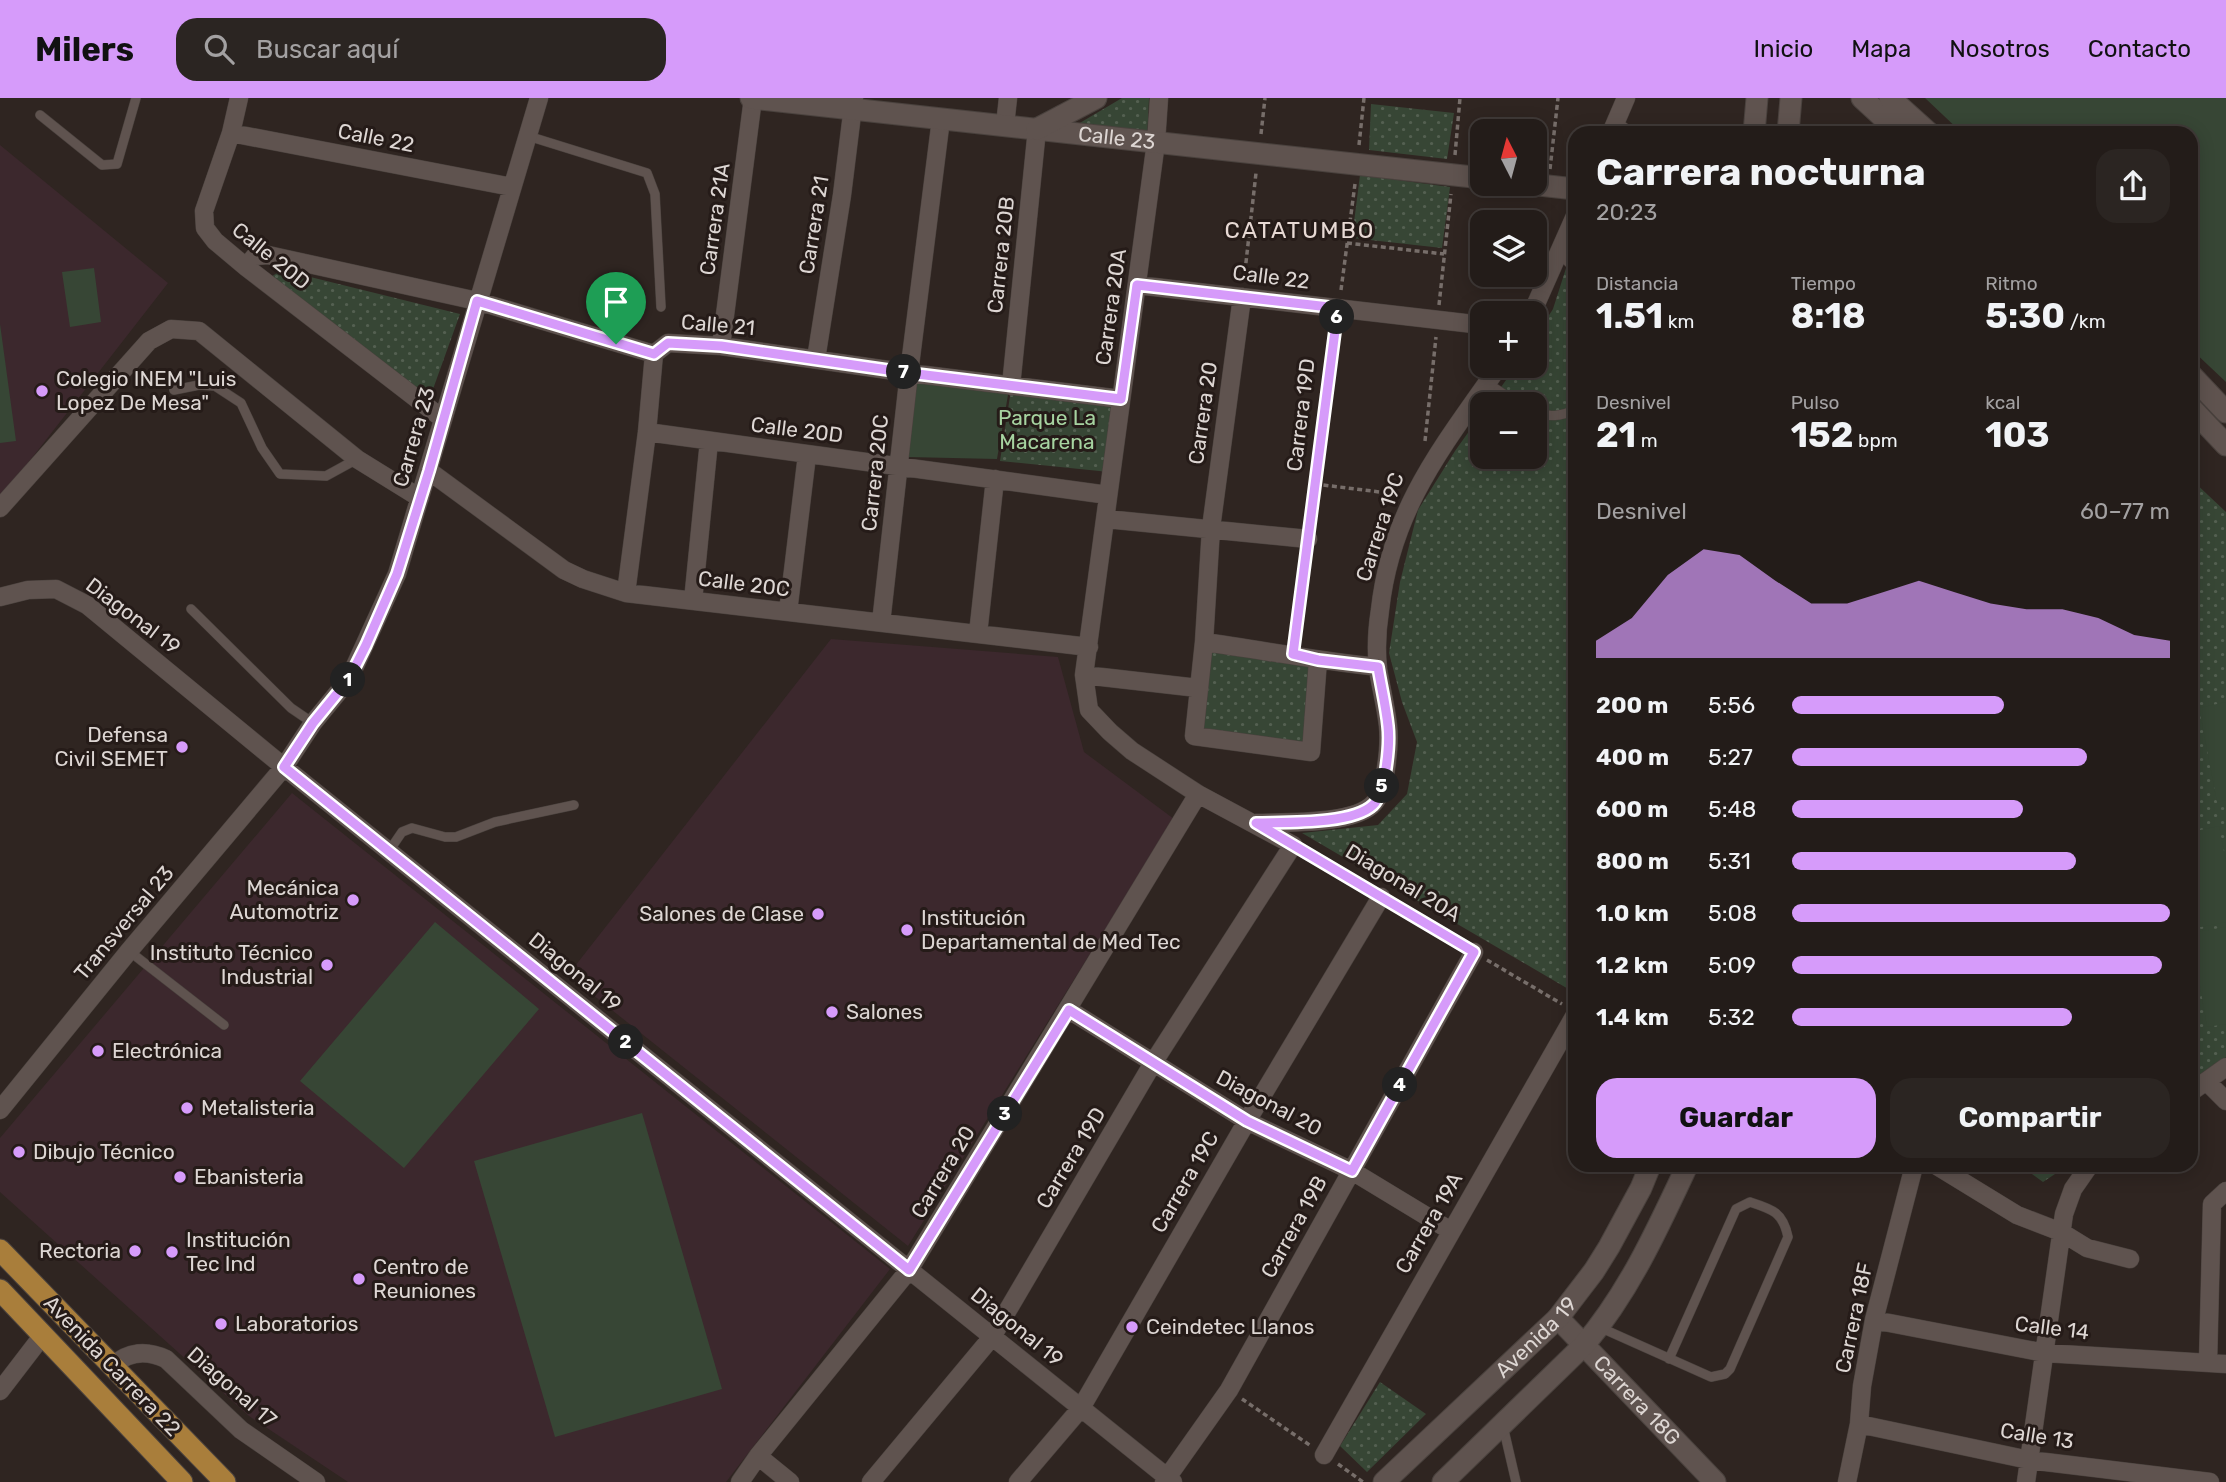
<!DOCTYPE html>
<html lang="es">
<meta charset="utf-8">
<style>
body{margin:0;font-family:Rubik,sans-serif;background:#2b2522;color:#f1f3f6;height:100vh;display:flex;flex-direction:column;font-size:26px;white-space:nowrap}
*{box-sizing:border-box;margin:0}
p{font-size:23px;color:#a3a1a2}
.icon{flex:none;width:38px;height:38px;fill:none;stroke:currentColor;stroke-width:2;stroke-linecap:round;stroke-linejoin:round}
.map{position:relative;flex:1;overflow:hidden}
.side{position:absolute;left:1568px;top:28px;width:630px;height:1046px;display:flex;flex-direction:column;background:#231c19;border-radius:21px;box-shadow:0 4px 18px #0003,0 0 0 2px #403a38}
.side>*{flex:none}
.needle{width:46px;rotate:354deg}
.buttons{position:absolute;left:1470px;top:21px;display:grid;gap:14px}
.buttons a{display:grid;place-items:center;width:77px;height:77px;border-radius:14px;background:#231c19;box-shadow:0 4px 18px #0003,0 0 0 2px #403a38;font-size:35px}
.pin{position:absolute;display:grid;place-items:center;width:60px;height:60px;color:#fff;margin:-72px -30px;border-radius:50% 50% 50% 0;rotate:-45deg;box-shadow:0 0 7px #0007}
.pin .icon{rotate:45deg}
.km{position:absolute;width:35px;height:35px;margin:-18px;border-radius:50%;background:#222;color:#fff;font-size:19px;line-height:35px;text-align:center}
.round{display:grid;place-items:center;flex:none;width:74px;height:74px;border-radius:21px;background:#2b2522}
.headline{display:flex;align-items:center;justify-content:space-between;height:119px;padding:0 28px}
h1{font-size:38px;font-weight:700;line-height:52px}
.metrics{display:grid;grid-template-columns:repeat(3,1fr);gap:10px;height:119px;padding:7px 28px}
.metrics div{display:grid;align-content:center}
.metrics b{font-size:35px;font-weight:700}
.metrics small{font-size:19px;font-weight:400}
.metrics p{font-size:19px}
.chart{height:196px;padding:14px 28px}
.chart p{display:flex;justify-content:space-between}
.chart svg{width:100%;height:126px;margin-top:7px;fill:#d69bfa;opacity:.7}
.primary-button{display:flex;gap:14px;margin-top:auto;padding:14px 28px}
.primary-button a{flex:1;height:80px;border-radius:21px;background:#d69bfa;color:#111;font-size:28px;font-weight:700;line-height:80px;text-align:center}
.primary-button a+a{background:#2b2522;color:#f1f3f6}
ul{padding:0 28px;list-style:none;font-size:23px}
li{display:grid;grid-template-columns:112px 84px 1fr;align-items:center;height:52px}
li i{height:18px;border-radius:9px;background:#d69bfa}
header{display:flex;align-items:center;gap:42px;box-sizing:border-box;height:98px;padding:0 35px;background:#d69bfa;color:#111}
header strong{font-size:33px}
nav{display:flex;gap:38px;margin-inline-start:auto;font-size:24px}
.search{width:490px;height:63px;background:#2b2522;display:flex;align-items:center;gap:18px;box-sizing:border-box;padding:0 24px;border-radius:21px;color:#a3a1a2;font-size:26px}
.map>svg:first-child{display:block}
</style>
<header>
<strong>Milers</strong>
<div class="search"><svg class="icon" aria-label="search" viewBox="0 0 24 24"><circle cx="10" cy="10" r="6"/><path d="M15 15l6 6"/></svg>Buscar aquí</div>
<nav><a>Inicio</a><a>Mapa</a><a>Nosotros</a><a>Contacto</a></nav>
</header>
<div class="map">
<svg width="2226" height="1384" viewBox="0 0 2226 1384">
<defs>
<pattern id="green-dots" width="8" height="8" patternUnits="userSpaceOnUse" patternTransform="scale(1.75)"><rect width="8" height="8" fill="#374635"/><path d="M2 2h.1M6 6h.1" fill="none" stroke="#546051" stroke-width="1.8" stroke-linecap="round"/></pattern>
</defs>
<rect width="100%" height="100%" fill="#2f2521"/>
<path fill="#3c282d" d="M0,47L168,185L0,401Z
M831,541L1058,559L1084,654L1174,721L908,1148L568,877Z
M292,695L890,1171L726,1384H348L249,1318L0,1094V1040Z"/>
<path fill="url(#green-dots)" d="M1122,0H1149L1147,42L1073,29Z
M1371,6L1454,15L1447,61L1369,52Z
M1360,77L1450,89L1442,150L1352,140Z
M1575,142V885L1570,892L1302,735L1378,727L1407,696L1417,644L1402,604L1389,555L1400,484L1418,412L1455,353L1482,315V359H1535V306H1489L1516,268H1535V239L1553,211Z
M282,172L460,216L428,305L269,180Z
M1011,292L1118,304L1109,374L1000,363Z
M2191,381L2226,414V959L2191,982Z
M1208,548L1309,565L1306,652L1199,635Z
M2021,1068H2067L2043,1084Z
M1380,1284L1426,1316L1367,1374L1340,1348Z"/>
<path fill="#374635" d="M1925,0H2226V284L2191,251V35H1962Z
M94,170L101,224L70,229L62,174Z
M0,226L16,343L0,345Z
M914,282L1009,291L997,361L907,359Z
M2226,604V702L2217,704L2199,610Z
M2219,728L2226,764V824L2191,831V734Z
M435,824L539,911L404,1070L300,983Z
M2226,829V926L2207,929L2191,835Z
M642,1015L722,1291L555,1339L474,1063Z"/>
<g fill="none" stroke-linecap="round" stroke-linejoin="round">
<defs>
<path id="lane" d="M40,17L102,67L117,66L136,0
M1616,23L1632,35
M528,38L647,75L655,96L661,209
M1559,155L1575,171
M1487,285L1519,306
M174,292L199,287L215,288L241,305L262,350L280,376L326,378L357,361
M1535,314C1549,320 1561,318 1575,312
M191,511L291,610L313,625
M389,753L402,734L412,730L445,739H456L495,724L574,707
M129,853L224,927
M1599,1229L1711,1279L1725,1276L1730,1271L1788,1139C1783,1114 1772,1111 1750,1104L1736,1111L1669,1261
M1503,1328L1516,1384"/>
<path id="street" d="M239,0L231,35L204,113L205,130L215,143L246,169L443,321
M1005,27L1008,0
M231,35L512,89
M1611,35L1626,0
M246,169L255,158L268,157L477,203L654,256L668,245L721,248L909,275L1121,301
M1137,187L1482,227
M1242,199L1211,430L1204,544L1194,638L1311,654L1318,562
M1532,215L1575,118
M721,248L753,0
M816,261L842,97L854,0
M1011,288L1037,31
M647,334L1108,397
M429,373L564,472L583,481L626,495L1089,549
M0,410L149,243L171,231L199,233L357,361L420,400
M1106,421L1308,441
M626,495L647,334L654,256
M0,499L28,492L56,491L87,507L284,669L1173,1384
M693,503L709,343
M788,514L807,357
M881,525L909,275L941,21
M978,536L995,381
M1204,544C1262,552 1319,563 1378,569
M1084,577L1198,590
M1256,725C1284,724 1355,727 1374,705C1386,692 1390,646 1388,628C1386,609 1381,590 1378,571C1376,552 1377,531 1380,512C1391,411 1443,348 1499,268
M1069,912L1247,1023L1352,1073L1451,1133
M2206,983L2226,1003
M2191,994L2226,969
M0,1012L129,853L284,669L313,625L349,581L397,476L539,0
M1937,1068L2017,1117L2061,1134L2087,1150L2130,1161
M1874,1222L2045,1255L2226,1266
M2208,1265L2212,1106L2226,1093
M113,1268C128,1253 147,1252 166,1261L241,1332L316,1384
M0,1293L43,1237
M1859,1326L2029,1362L2210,1384
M1324,1357L1575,917
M758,1358L790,1384
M740,1384L758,1358L909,1172L1198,696
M871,1384L992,1239L1153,965L1293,747L1198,696L1132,653L1110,634L1089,612L1084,577L1156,44L1159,0
M1018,1384L1081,1310L1247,1023L1381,799
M1164,1384L1229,1292L1474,854
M1847,1384L1859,1326L1862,1288L1874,1222L1914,1068
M2026,1384L2064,1116L2073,1091L2089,1068"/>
<g id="secondary">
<path id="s1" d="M751,0L1482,80"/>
<path d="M1862,0L1900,35"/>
<path d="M1890,0L1929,35"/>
<path d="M1037,31L1096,0"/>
<path d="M1754,35L1757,0"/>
<path d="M1788,35L1791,0"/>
<path d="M1530,86L1575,91"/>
<path d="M2191,277L2226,314"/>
<path d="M2191,310L2226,347"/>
<path id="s2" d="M1558,1220L1715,1384"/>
<path id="s3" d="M1384,1384L1558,1220L1594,1173L1609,1149L1641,1090L1650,1068"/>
<path d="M1443,1384L1584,1247C1629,1194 1658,1130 1687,1068"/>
</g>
<path id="primary" d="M0,1152L225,1384
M0,1192L182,1384"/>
</defs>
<use href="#lane" stroke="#4a423e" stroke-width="10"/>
<use href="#street" stroke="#4a423e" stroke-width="19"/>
<use href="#secondary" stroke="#4a423e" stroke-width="23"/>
<use href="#primary" stroke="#4a423e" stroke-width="23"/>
<path stroke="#776e6a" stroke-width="3.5" stroke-dasharray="5 3.5" stroke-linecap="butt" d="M1261,36L1265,0
M1359,47L1364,0
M1455,57L1460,0
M1550,71L1558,0
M1347,145L1444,156
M1244,182L1256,75
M1341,192L1355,86
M1439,207L1451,96
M1425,343L1436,239
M1315,386L1396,396
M1310,425L1336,228
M1295,539L1306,457
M1307,755L1366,790
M1394,807L1460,845
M1487,862L1562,906
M1242,1301L1311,1348
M1338,1366L1363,1384"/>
<use href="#lane" stroke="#5f534f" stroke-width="9"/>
<use href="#street" stroke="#5f534f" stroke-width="18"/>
<use href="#secondary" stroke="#5f534f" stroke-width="21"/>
<use href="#primary" stroke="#a97e3b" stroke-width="21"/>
</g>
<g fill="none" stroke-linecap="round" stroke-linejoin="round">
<defs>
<path id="route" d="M1137,187L1338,210L1293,556L1318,562L1378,569C1381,588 1386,608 1388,628C1390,645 1386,695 1373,707C1352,727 1284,724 1256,725L1474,854L1352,1073L1247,1023L1069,912L909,1172L284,669L313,625L349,581L366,547L397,476L429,373L477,203L654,256L668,245L721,248L909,275L1121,301Z"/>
</defs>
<use href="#route" stroke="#fff" stroke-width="14"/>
<use href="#route" stroke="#d69bfa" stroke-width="9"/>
</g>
<g fill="#d69bfa" stroke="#251b18" stroke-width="2.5">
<circle cx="42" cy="293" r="7"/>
<circle cx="182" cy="649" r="7"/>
<circle cx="353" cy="802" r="7"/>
<circle cx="818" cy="816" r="7"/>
<circle cx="907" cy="832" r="7"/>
<circle cx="327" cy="867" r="7"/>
<circle cx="832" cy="914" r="7"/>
<circle cx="98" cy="953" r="7"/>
<circle cx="187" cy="1010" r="7"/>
<circle cx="19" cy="1054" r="7"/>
<circle cx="180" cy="1079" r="7"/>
<circle cx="135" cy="1153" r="7"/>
<circle cx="172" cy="1154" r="7"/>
<circle cx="359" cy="1181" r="7"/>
<circle cx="221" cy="1226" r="7"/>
<circle cx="1132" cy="1229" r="7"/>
</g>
<g text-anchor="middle" stroke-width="6" stroke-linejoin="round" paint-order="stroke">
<g font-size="21" fill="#ddd6d3" stroke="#251b18">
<text transform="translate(376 40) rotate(11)" y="7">Calle 22</text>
<text dy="7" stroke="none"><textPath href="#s1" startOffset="368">Calle 23</textPath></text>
<text transform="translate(715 121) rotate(-82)" y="7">Carrera 21A</text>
<text transform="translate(814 127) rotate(-81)" y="7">Carrera 21</text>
<text transform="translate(1001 157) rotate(-84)" y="7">Carrera 20B</text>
<text transform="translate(271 158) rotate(39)" y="7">Calle 20D</text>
<text transform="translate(1271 179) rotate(7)" y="7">Calle 22</text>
<text transform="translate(1111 209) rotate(-82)" y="7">Carrera 20A</text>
<text transform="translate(718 227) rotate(5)" y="7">Calle 21</text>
<text transform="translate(1203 315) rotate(-82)" y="7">Carrera 20</text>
<text transform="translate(1301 317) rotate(-83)" y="7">Carrera 19D</text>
<text transform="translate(797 332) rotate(7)" y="7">Calle 20D</text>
<text transform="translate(414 339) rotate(-74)" y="7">Carrera 23</text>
<text transform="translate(875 375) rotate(-84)" y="7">Carrera 20C</text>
<text transform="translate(1380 429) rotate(-72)" y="7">Carrera 19C</text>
<text transform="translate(744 486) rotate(7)" y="7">Calle 20C</text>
<text transform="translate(133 518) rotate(37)" y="7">Diagonal 19</text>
<text transform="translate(1403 785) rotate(31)" y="7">Diagonal 20A</text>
<text transform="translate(124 825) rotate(-50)" y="7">Transversal 23</text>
<text transform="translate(575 874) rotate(39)" y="7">Diagonal 19</text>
<text transform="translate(1269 1005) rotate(28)" y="7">Diagonal 20</text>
<text transform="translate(1071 1060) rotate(-59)" y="7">Carrera 19D</text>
<text transform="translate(943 1074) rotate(-59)" y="7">Carrera 20</text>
<text transform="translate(1185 1084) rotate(-60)" y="7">Carrera 19C</text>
<text transform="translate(1429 1125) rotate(-60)" y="7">Carrera 19A</text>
<text transform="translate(1294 1129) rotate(-61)" y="7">Carrera 19B</text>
<text transform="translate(1854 1220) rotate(-78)" y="7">Carrera 18F</text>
<text transform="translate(1017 1229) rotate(39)" y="7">Diagonal 19</text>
<text transform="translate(2052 1230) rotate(7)" y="7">Calle 14</text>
<text dy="7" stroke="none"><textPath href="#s3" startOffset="210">Avenida 19</textPath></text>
<text transform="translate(112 1268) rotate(46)" y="7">Avenida Carrera 22</text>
<text transform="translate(232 1289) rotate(41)" y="7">Diagonal 17</text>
<text dy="7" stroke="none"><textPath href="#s2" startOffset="114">Carrera 18G</textPath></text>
<text transform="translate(2037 1338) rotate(9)" y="7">Calle 13</text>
</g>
<g font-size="21" fill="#ddd6d3" stroke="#251b18" text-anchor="start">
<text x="56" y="288">Colegio INEM "Luis<tspan x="56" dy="24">Lopez De Mesa"</tspan></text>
<text x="168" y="644" text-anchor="end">Defensa<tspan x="168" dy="24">Civil SEMET</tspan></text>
<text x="339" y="797" text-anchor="end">Mecánica<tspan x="339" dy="24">Automotriz</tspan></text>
<text x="804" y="823" text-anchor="end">Salones de Clase</text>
<text x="921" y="827">Institución<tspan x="921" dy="24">Departamental de Med Tec</tspan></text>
<text x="313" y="862" text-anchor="end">Instituto Técnico<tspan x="313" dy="24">Industrial</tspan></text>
<text x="846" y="921">Salones</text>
<text x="112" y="960">Electrónica</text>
<text x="201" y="1017">Metalisteria</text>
<text x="33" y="1061">Dibujo Técnico</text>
<text x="194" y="1086">Ebanisteria</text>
<text x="186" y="1149">Institución<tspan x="186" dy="24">Tec Ind</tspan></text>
<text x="121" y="1160" text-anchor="end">Rectoria</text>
<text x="373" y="1176">Centro de<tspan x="373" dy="24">Reuniones</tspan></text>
<text x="235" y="1233">Laboratorios</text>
<text x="1146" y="1236">Ceindetec Llanos</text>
</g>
<g font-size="21" fill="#a6d3a0" stroke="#251b18">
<text x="1047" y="327">Parque La<tspan x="1047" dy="24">Macarena</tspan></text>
</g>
<g font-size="23" letter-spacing="2" fill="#e7d9d4" stroke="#251b18">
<text x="1300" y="140">CATATUMBO</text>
</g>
</g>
</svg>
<div class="buttons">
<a><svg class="needle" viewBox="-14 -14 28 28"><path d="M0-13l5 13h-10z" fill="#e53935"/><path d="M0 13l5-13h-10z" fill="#a3a1a2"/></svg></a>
<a><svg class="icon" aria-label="layers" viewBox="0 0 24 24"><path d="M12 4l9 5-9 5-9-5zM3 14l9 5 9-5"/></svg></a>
<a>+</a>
<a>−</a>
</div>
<div class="pin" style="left:616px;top:246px;background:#1e9e55"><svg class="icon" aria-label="arrive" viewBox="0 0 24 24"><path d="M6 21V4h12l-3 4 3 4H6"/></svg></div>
<b class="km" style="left:348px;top:582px">1</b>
<b class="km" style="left:626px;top:944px">2</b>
<b class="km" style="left:1005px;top:1016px">3</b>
<b class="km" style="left:1400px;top:987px">4</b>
<b class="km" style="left:1382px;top:688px">5</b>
<b class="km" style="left:1337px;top:219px">6</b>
<b class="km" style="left:904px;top:274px">7</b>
<section class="side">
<div class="headline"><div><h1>Carrera nocturna</h1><p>20:23</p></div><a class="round"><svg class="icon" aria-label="share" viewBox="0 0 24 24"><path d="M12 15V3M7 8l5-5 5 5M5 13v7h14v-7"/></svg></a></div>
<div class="metrics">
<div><p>Distancia</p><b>1.51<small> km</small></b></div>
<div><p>Tiempo</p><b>8:18</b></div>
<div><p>Ritmo</p><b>5:30<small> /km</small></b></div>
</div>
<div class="metrics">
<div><p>Desnivel</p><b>21<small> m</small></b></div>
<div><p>Pulso</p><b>152<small> bpm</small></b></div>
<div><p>kcal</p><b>103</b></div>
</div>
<div class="chart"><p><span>Desnivel</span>60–77 m</p>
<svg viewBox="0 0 160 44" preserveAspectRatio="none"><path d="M0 44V38L10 30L20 15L30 6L40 8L50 17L60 25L70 25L80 21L90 17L100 21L110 25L120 27L130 27L140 30L150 36L160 38V44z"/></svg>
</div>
<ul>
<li><b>200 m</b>5:56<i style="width:56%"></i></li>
<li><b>400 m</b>5:27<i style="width:78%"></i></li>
<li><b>600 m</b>5:48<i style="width:61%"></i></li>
<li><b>800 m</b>5:31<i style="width:75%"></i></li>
<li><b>1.0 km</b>5:08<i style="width:100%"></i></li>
<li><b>1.2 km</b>5:09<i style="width:98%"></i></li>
<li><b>1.4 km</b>5:32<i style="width:74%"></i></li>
</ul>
<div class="primary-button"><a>Guardar</a><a>Compartir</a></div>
</section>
</div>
